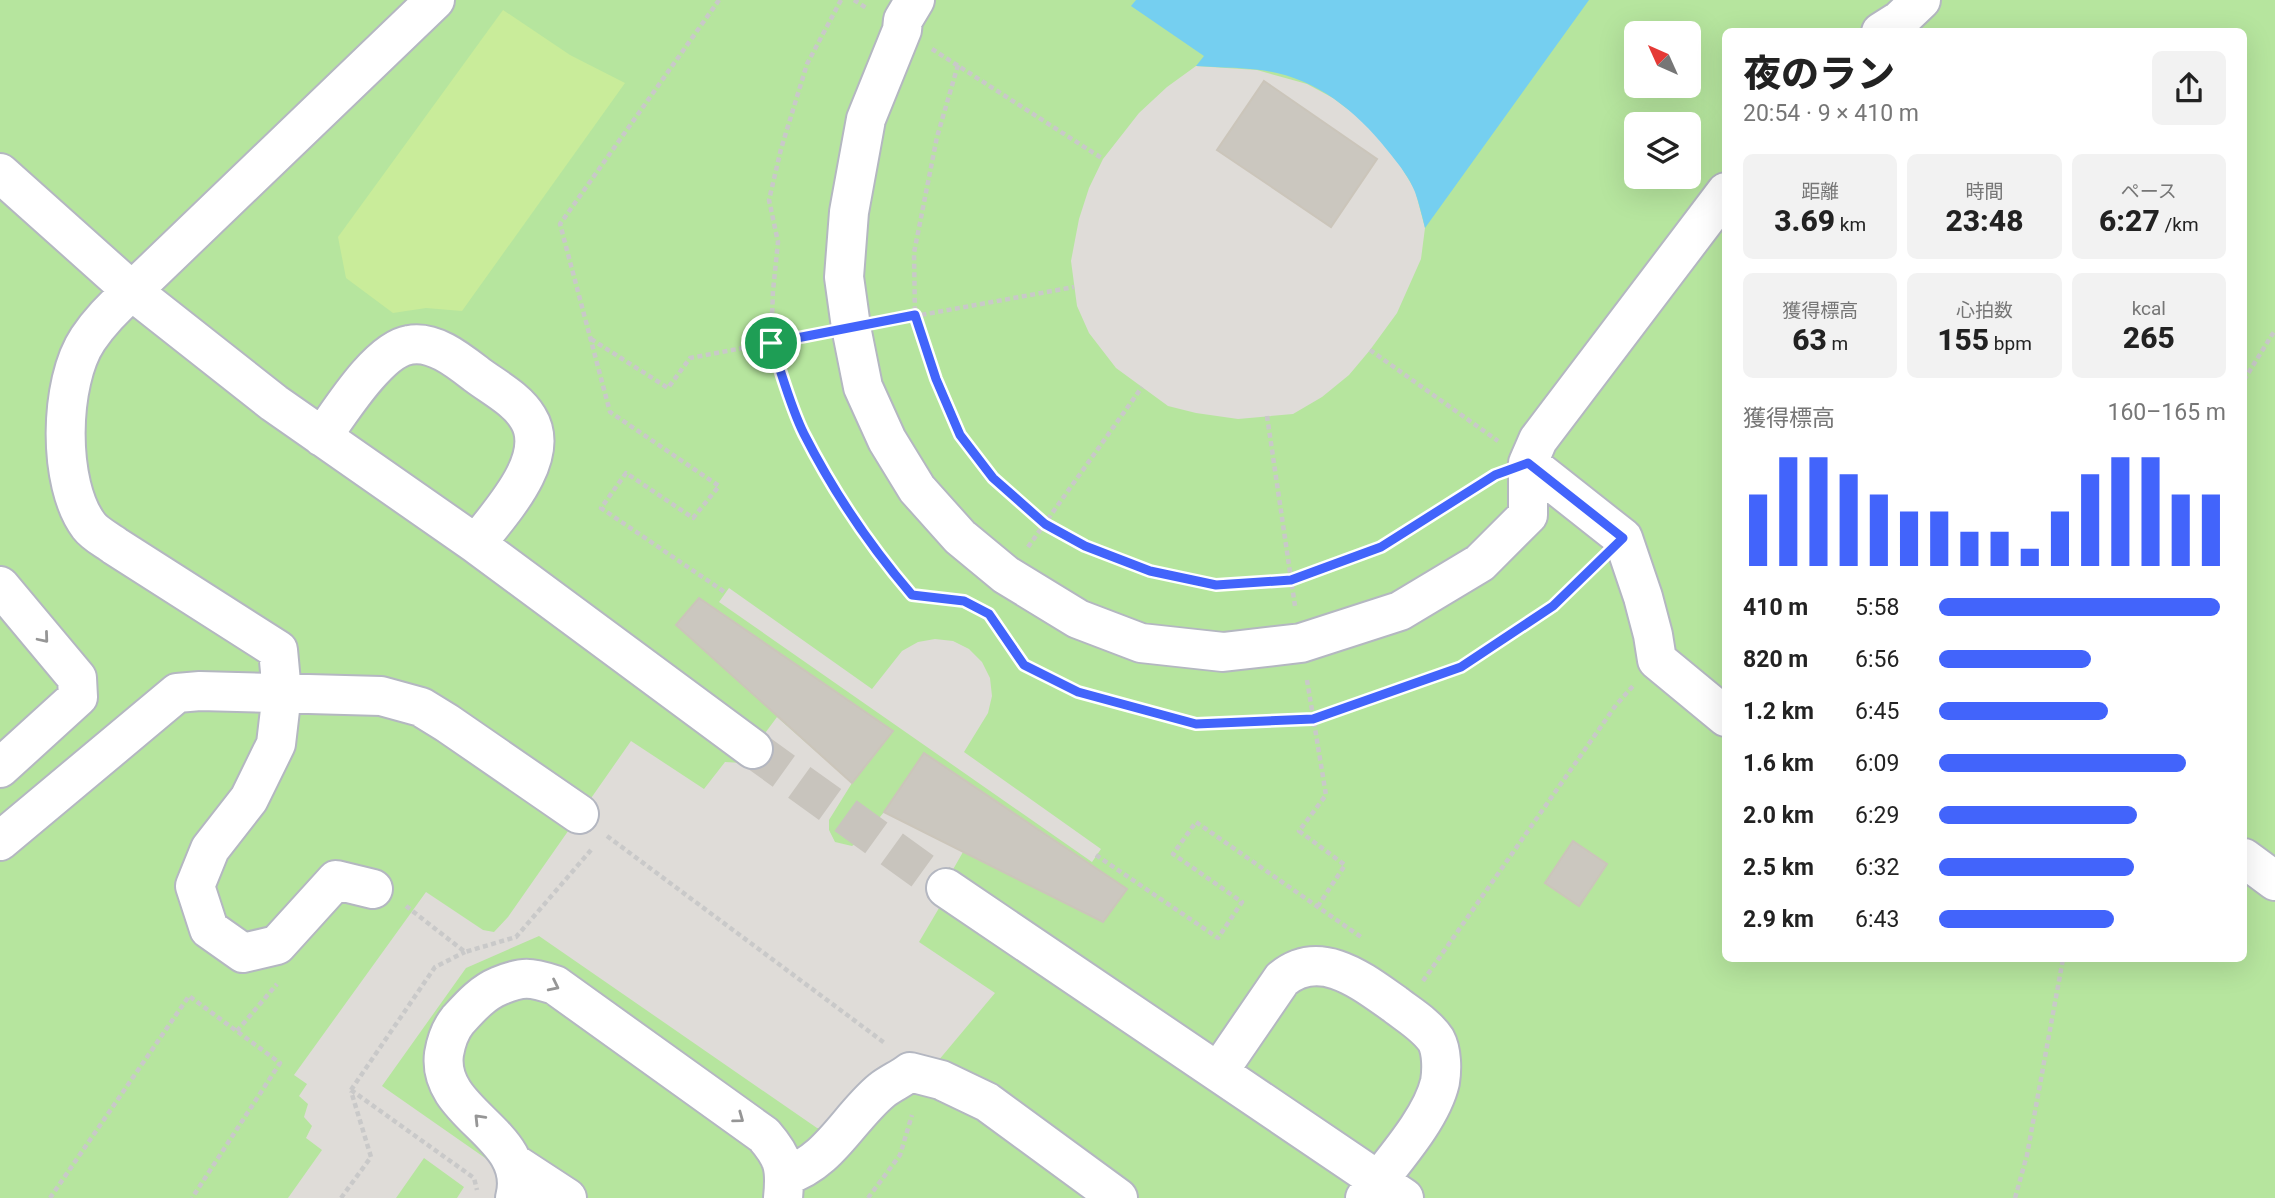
<!DOCTYPE html>
<html lang="ja">
<meta charset="utf-8">
<style>
body{margin:0;font-family:Roboto,"Noto Sans JP",sans-serif;background:#f2f2f2;color:#222;height:100vh;display:flex;flex-direction:column;font-size:26px;white-space:nowrap}
*{box-sizing:border-box;margin:0}
p{font-size:23px;color:#767676}
.icon{flex:none;width:38px;height:38px;fill:none;stroke:currentColor;stroke-width:2;stroke-linecap:round;stroke-linejoin:round}
.map{position:relative;flex:1;overflow:hidden}
.side{position:absolute;left:1722px;top:28px;width:525px;height:934px;display:flex;flex-direction:column;background:#fff;border-radius:10px;box-shadow:0 7px 28px #0002}
.side>*{flex:none}
.needle{width:46px;rotate:315deg}
.buttons{position:absolute;left:1624px;top:21px;display:grid;gap:14px}
.buttons a{display:grid;place-items:center;width:77px;height:77px;border-radius:10px;background:#fff;box-shadow:0 7px 28px #0002;font-size:35px}
.pin{position:absolute;display:grid;place-items:center;width:60px;height:60px;color:#fff;margin:-30px;border:4px solid #fff;border-radius:50%;box-shadow:0 2px 7px #0007}
.round{display:grid;place-items:center;flex:none;width:74px;height:74px;border-radius:10px;background:#f2f2f2}
.summary{display:flex;align-items:center;justify-content:space-between;height:119px;padding:0 21px}
h1{font-size:38px;font-weight:800;line-height:52px}
.stats{display:grid;grid-template-columns:repeat(3,1fr);gap:10px;height:119px;padding:7px 21px}
.stats div{display:grid;align-content:center;border-radius:10px;background:#f2f2f2;text-align:center}
.stats b{font-size:30px;font-weight:800}
.stats small{font-size:19px;font-weight:400}
.stats p{font-size:19px}
.chart{height:196px;padding:14px 21px}
.chart p{display:flex;justify-content:space-between}
.chart svg{width:100%;height:126px;margin-top:7px;stroke:#4264fb;stroke-width:6}
ul{padding:0 21px;list-style:none;font-size:23px}
li{display:grid;grid-template-columns:112px 84px 1fr;align-items:center;height:52px}
li i{height:18px;border-radius:9px;background:#4264fb}
.map>svg:first-child{display:block}
</style>
<div class="map">
<svg width="2275" height="1198" viewBox="0 0 2275 1198">
<rect width="100%" height="100%" fill="#efe9e1"/>
<path fill="#b6e59e" fill-rule="evenodd" d="M0,0H2275V1198H0ZM1726,32H2244V959H1726ZM1636,33H1689V86H1636ZM1636,124H1689V177H1636Z"/>
<path fill="#c9ec9a" d="M503,10L570,55L625,83L462,311L426,308L393,313L346,278L338,237Z"/>
<path fill="#dfdcd8" d="M1196,66L1257,70L1307,84L1333,98L1366,123L1400,165L1415,190L1425,228L1421,259L1397,313L1370,350L1349,375L1322,397L1293,414L1238,419L1196,413L1168,406L1116,368L1089,333L1077,306L1071,261L1079,219L1089,188L1103,159L1139,113L1167,87Z
M729,588L872,689L902,651L918,642L935,639L953,641L969,649L982,662L990,678L992,696L988,713L964,752L1101,849L1092,862L719,602Z
M777,717L852,783L829,820V830L835,842L852,846L863,838L884,812L963,852L951,873L942,903L919,942L995,993L938,1061L828,1129L817,1128L539,936L466,968L382,1086L488,1160L500,1177L498,1198H457L464,1187L424,1158L396,1198H288L322,1150L306,1138L312,1126L304,1117L308,1104L299,1096L307,1084L294,1075L426,892L483,930L494,932L508,917L631,741L704,789L725,762L743,763Z"/>
<path fill="#75cff0" d="M1136,0H1589L1425,228C1422,216 1419,203 1415,192C1410,179 1400,166 1392,156C1363,118 1325,84 1277,73C1251,67 1223,68 1196,66L1204,56L1131,6Z"/>
<path fill="#cbc7bf" stroke="#cbc5ba" stroke-width="2" d="M1264,81L1377,159L1331,227L1217,150Z
M699,598L893,731L852,783L676,625Z
M924,753L1127,889L1103,922L884,812Z
M1573,841L1607,864L1579,906L1545,883Z"/>
<g fill="none" stroke-linecap="round" stroke-linejoin="round">
<path stroke="#c8c4bd" stroke-width="38" stroke-dasharray="38 19" stroke-linecap="butt" d="M753,749L946,888"/>
<defs>
<path id="minor" d="M915,0L903,20L902,30L866,119L849,212L844,277L851,327L863,387L887,440L917,489L960,537L1006,575L1078,619L1141,643L1223,652L1301,643L1400,611L1480,563L1528,515V463L1538,440L1726,192
M1881,32L1900,20L1921,0
M0,173L132,291L435,0
M322,437C340,412 378,350 409,345C433,340 458,360 476,374C493,387 517,399 528,418C553,458 499,514 476,544
M1528,463L1623,538L1643,597L1653,635L1657,660L1726,717
M0,586L77,678L78,697L0,768
M0,841L177,693L200,691L381,696L421,707L447,723L579,814
M2244,858L2275,881
M946,888L1404,1198
M373,889L336,880L277,945L243,953L209,929L195,886L210,849L249,799L276,744L282,693L278,650L115,546C107,540 95,534 89,526C57,484 59,382 88,339C100,321 116,305 132,291L274,403L476,544L753,749
M1219,1071L1282,979C1321,947 1363,982 1396,1005C1410,1016 1426,1025 1436,1040C1442,1051 1442,1070 1440,1082C1431,1121 1389,1165 1365,1198
M515,1164L567,1198
M785,1176C830,1162 848,1118 882,1090C891,1083 901,1079 910,1072L941,1080L987,1102L1118,1198
M515,1198C532,1134 436,1115 444,1054C446,1042 450,1030 458,1020C470,1007 482,993 499,986C523,976 530,977 555,985L764,1135C784,1158 786,1168 783,1198"/>
</defs>
<use href="#minor" stroke="#b4b7c1" stroke-width="42"/>
<path stroke="#c9c9c9" stroke-width="4.5" stroke-dasharray="5 3.5" stroke-linecap="butt" d="M719,0L560,224L610,412L719,486L693,518L626,473L601,508L726,593
M841,0L807,64L781,149L769,200L778,242L773,291L771,343L803,432L854,519L891,570L912,595L964,601L989,614L1024,665L1078,692L1196,724L1313,719L1461,667L1553,606L1595,565
M854,0L868,9
M932,49L1103,159
M958,65L937,137L914,253L915,315L936,379L960,435L993,478L1045,524L1085,546L1149,571L1216,585L1291,580L1381,547L1491,478
M888,321L1074,287
M591,339L668,388L690,358L817,334
M1370,350L1498,441
M2244,380L2275,330
M1267,416L1295,606
M1028,547L1142,387
M1307,680L1326,795L1299,831L1345,865L1318,906
M607,836L886,1044
M1096,855L1218,938L1242,902L1173,854L1196,822L1361,937
M406,906L465,952L516,937L591,850
M1423,981L1616,705L1633,686
M237,1031L277,984
M351,1090L435,967L465,952
M351,1090L474,1178L477,1190
M50,1198L189,996L280,1063L192,1198
M341,1198L371,1157L351,1091
M868,1198L900,1155L912,1115
M2015,1198L2027,1155L2063,959"/>
<use href="#minor" stroke="#fff" stroke-width="38"/>
</g>
<defs><path id="oneway-chevron" d="M-2-3.5L2.5 0L-2 3.5" fill="none" stroke-width="1.6" stroke-linecap="round" stroke-linejoin="round" transform="scale(1.75)"/></defs>
<g stroke="#969696">
<use href="#oneway-chevron" transform="translate(44 638) rotate(50)"/>
<use href="#oneway-chevron" transform="translate(554 986) rotate(26)"/>
<use href="#oneway-chevron" transform="translate(739 1118) rotate(36)"/>
<use href="#oneway-chevron" transform="translate(479 1119) rotate(-134)"/>
</g>
<g fill="none" stroke-linecap="round" stroke-linejoin="round">
<defs>
<path id="route" d="M915,315L936,379L960,435L993,478L1045,524L1085,546L1150,571L1216,585L1291,580L1381,547L1495,475L1528,463L1623,538L1553,606L1461,667L1313,719L1196,724L1078,692L1024,665L989,614L964,601L912,595C870,546 833,491 804,434C790,406 782,373 771,343Z"/>
</defs>
<use href="#route" stroke="#fff" stroke-width="14"/>
<use href="#route" stroke="#4264fb" stroke-width="9"/>
</g>
</svg>
<div class="buttons">
<a><svg class="needle" viewBox="-14 -14 28 28"><path d="M0-13l5 13h-10z" fill="#e53935"/><path d="M0 13l5-13h-10z" fill="#767676"/></svg></a>
<a><svg class="icon" aria-label="layers" viewBox="0 0 24 24"><path d="M12 4l9 5-9 5-9-5zM3 14l9 5 9-5"/></svg></a>
</div>
<div class="pin" style="left:771px;top:343px;background:#1e9e55"><svg class="icon" aria-label="arrive" viewBox="0 0 24 24"><path d="M6 21V4h12l-3 4 3 4H6"/></svg></div>
<section class="side">
<div class="summary"><div><h1>夜のラン</h1><p>20:54 · 9 × 410 m</p></div><a class="round"><svg class="icon" aria-label="share" viewBox="0 0 24 24"><path d="M12 15V3M7 8l5-5 5 5M5 13v7h14v-7"/></svg></a></div>
<div class="stats">
<div><p>距離</p><b>3.69<small> km</small></b></div>
<div><p>時間</p><b>23:48</b></div>
<div><p>ペース</p><b>6:27<small> /km</small></b></div>
</div>
<div class="stats">
<div><p>獲得標高</p><b>63<small> m</small></b></div>
<div><p>心拍数</p><b>155<small> bpm</small></b></div>
<div><p>kcal</p><b>265</b></div>
</div>
<div class="chart"><p><span>獲得標高</span>160–165 m</p>
<svg viewBox="0 0 160 44" preserveAspectRatio="none"><path d="M5 44V19M15 44V6M25 44V6M35 44V12M45 44V19M55 44V25M65 44V25M75 44V32M85 44V32M95 44V38M105 44V25M115 44V12M125 44V6M135 44V6M145 44V19M155 44V19"/></svg>
</div>
<ul>
<li><b>410 m</b>5:58<i style="width:98%"></i></li>
<li><b>820 m</b>6:56<i style="width:53%"></i></li>
<li><b>1.2 km</b>6:45<i style="width:59%"></i></li>
<li><b>1.6 km</b>6:09<i style="width:86%"></i></li>
<li><b>2.0 km</b>6:29<i style="width:69%"></i></li>
<li><b>2.5 km</b>6:32<i style="width:68%"></i></li>
<li><b>2.9 km</b>6:43<i style="width:61%"></i></li>
</ul>
</section>
</div>
